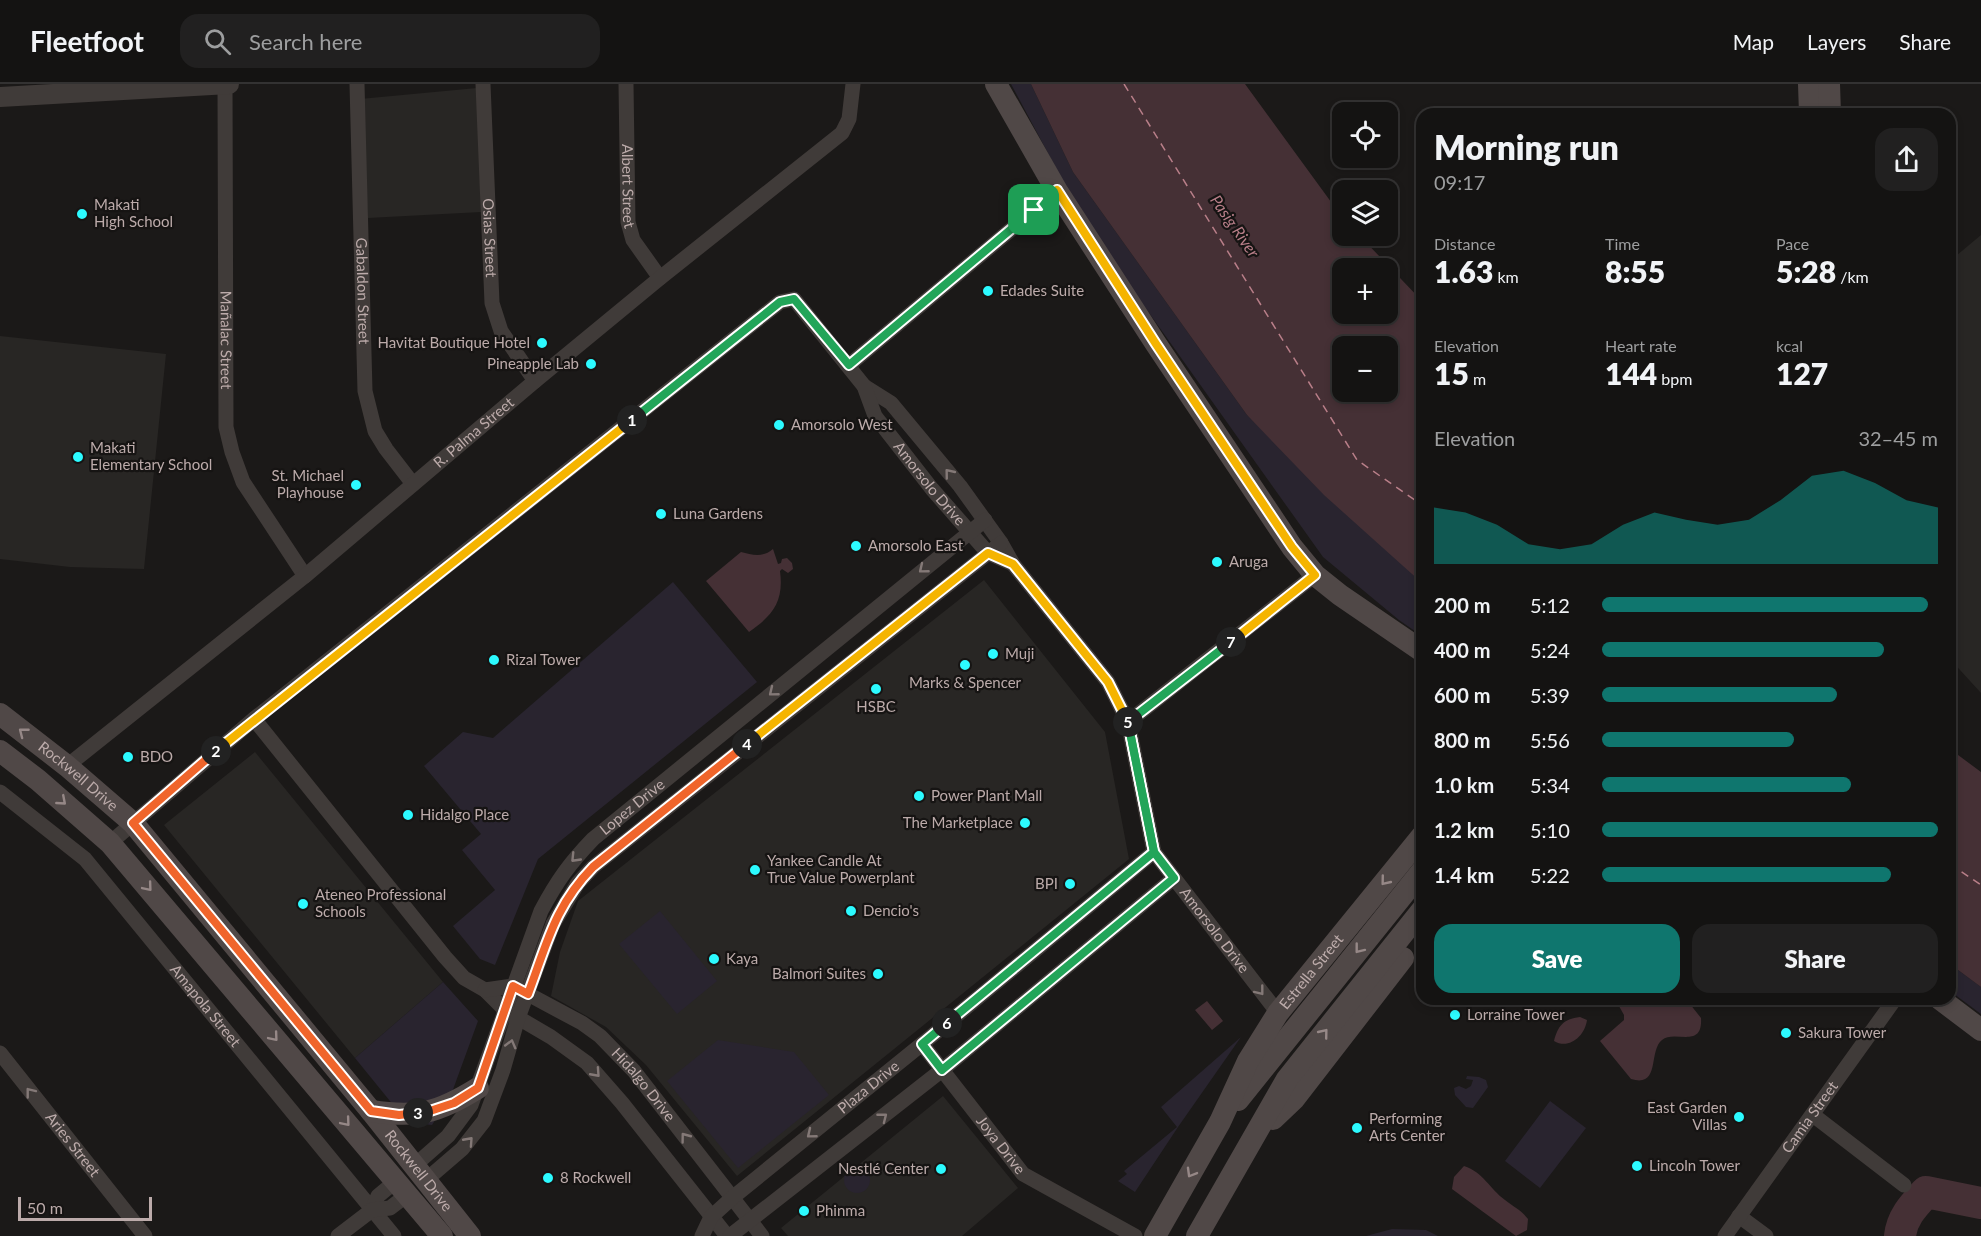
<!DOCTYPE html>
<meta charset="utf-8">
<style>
body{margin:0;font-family:Lato,sans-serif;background:#212020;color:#f1f3f6;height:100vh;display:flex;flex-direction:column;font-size:22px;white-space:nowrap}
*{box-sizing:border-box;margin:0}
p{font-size:20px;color:#9d9e9f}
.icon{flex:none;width:33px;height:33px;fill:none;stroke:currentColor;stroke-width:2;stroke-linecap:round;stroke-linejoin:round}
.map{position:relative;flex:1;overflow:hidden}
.side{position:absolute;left:1416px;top:24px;width:540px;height:897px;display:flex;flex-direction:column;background:#141312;border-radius:18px;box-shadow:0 3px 9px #0003,0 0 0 2px #333232}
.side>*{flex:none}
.tools{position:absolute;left:1332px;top:18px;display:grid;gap:12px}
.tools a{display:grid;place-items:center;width:66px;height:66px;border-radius:12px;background:#141312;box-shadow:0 3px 9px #0003,0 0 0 2px #333232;font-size:30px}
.scale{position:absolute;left:18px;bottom:15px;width:134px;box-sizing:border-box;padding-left:6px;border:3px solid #bcabaa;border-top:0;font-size:16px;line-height:21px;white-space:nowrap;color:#bcabaa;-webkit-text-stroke:4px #161413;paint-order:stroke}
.pin{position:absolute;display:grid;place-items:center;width:51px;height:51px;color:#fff;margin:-26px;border-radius:12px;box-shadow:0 3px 9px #0006}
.km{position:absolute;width:30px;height:30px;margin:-15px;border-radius:50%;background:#222;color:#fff;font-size:16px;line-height:30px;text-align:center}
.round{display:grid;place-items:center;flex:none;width:63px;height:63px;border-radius:18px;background:#212020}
.head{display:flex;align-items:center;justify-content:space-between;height:102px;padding:0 18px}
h1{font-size:33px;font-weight:800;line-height:45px}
.metrics{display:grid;grid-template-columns:repeat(3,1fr);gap:9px;height:102px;padding:6px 18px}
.metrics div{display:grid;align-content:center}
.metrics b{font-size:30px;font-weight:800}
.metrics small{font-size:16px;font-weight:400}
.metrics p{font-size:16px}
.chart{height:168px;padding:12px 18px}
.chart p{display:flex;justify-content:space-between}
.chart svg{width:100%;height:108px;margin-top:6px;fill:#0f766e;opacity:.7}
.cta{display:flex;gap:12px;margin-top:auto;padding:12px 18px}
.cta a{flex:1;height:69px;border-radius:18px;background:#0f766e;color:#fff;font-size:24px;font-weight:800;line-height:69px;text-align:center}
.cta a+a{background:#212020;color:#f1f3f6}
ul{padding:0 18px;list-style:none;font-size:20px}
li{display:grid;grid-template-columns:96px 72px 1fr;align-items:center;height:45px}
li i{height:15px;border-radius:8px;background:#0f766e}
header{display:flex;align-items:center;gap:36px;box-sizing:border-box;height:84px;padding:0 30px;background:#141312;border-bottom:2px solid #333232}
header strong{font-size:28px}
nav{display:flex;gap:33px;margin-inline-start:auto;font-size:21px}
.search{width:420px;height:54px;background:#212020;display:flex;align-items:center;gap:15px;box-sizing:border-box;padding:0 21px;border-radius:18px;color:#9d9e9f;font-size:22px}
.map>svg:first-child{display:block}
</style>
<header>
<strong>Fleetfoot</strong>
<div class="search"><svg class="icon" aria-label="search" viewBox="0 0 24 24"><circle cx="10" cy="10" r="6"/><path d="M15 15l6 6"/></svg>Search here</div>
<nav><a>Map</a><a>Layers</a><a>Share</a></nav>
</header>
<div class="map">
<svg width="1981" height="1152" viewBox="0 0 1981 1152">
<rect width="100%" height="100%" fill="#1b1918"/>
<path fill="#282624" d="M477,4L481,128L368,134L360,15Z
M1981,151V609L1950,575V177Z
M0,252L166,270L144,485L70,483L0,475Z
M984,496L1105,648L1129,775L737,1092L646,981L606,943L551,912L560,868L578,817Z
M255,668L443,898L355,974L164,741Z
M943,1012L1018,1104L962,1152H788L781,1144Z"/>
<path fill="#29242f" d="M1011,0H1031L1073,88L1247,331L1422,499V552L1399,536L1323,473L1137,212L1066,103Z
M673,498L757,598L538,775L495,881L480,875L453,842L495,806L462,766L481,750L424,682L463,648L493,654Z
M660,827L717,897L677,930L619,860Z
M1950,880L1981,903V930L1950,907Z
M443,898L478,937L451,1011L432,1041L407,1038L355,974Z
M1241,953L1178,1043L1135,1108L1118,1097L1127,1090L1124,1087L1177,1043L1161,1023Z
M718,956L794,968L829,1011L738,1084L667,997Z
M1467,992L1479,993L1486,996L1488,1003L1473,1024L1466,1023L1455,1011L1454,1004L1459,1002L1466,1005L1471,1002L1473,996L1466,995Z
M1550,1017L1586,1044L1540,1104L1505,1077Z
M844 1096a13 13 0 1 1 26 0a13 13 0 1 1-26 0Z
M1392,1145L1426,1146L1438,1152H1366Z"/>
<path fill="#453035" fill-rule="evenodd" d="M1031,0H1245L1342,133V152H1360L1422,217V499L1324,411L1247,331L1073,88ZM1342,184H1388V230H1342ZM1388,262V308H1342V262Z
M773,465L778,480L781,479L782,475L787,474L792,479L793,485L788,489L782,485L780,487C784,518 773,531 749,548L706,497L741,468C752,471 763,474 773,465Z
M1950,665L1981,688V903L1950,880Z
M1615,915H1686L1701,934C1703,966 1674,945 1662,956C1648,967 1661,1004 1631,995L1600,957L1624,936V931Z
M1207,917L1223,937L1212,946L1195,926Z
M1580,933L1587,936C1585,952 1569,966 1554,957C1558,942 1563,935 1580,933Z
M1464,1082C1483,1088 1490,1105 1505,1116C1514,1123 1521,1126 1528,1135L1527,1146L1516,1152L1452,1105L1454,1093Z"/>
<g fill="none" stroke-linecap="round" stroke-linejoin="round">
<path stroke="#453035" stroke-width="32" d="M1900,1152C1902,1133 1914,1121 1926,1108L1981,1119"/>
<path stroke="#b97f89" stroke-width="1.5" stroke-dasharray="8 6" stroke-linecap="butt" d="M1124,0L1357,376L1422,421
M1950,780L1981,801"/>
<g stroke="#403b39" stroke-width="15">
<path id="s1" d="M225,0L226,343L232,368L243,398L305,492"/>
<path id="s2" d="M357,0L365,307L375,347L386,365L413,400"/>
<path id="s3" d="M483,0L492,219L501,247L535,297"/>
<path id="s4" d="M626,0L628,138L633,156L660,194"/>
<path d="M849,281L1057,107"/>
<path id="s5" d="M864,302L891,319L960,402L1001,459L1013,480L1108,598L1128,638L1154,768L1278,929"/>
<path d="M254,635L445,873L464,894L485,906L505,926L551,953L587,979L622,1019L727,1152"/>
<path d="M1128,638L1315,491"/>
<path id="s6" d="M67,682L305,492L535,297L660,194L842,49L849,35L853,0"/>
<path id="s7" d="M0,708L85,775L394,1152"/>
<path id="s8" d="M110,759L254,635L780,218L794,215L864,302L875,332L932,405L988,469L1013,480"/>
<path id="s9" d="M485,906L513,902L582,939L600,952L634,987L762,1152"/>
<path id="s10" d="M922,960L1023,1090L1135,1152"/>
<path id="s11" d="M0,969L145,1152"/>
<path d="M1813,1031L1904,1101"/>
<path id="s12" d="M414,1082L448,1052L471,1021L541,827C557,797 569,780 593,755L985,436"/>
<path d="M426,1096L462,1065L484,1037L503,986L518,934L553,840L578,799L593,783L1001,459"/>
<path d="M372,1126L378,1112L396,1097"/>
<path d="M1739,1132L1766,1152"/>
<path d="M338,1152L372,1126L390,1124L407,1111"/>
<path id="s13" d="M702,1152L711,1133L732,1114L922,960L1154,768"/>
<path d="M730,1152L942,986L1174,794"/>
<path id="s14" d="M1725,1152L1895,915"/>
</g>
<path stroke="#403b39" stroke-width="20" d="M0,13L229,0"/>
<g stroke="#504847" stroke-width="22">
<path d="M996,0L1057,107L1156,260L1292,463L1315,491L1340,511L1422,567"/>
<path d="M1809,0L1810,30"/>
<path d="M1829,0L1830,30"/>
<path id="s15" d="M0,630L67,682L133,739L371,1027L470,1152"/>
<path d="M0,667L38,696L110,759L442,1152"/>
<path d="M1940,915L1981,946"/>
<path d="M1238,1016L1422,787"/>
<path d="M371,1027C418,1034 438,1029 478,1004"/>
<path d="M1273,1035L1294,1015L1403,874"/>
<path id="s16" d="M1155,1152L1220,1038L1248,977L1278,929L1422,752"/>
<path d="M1197,1152L1287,995L1422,826"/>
</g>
</g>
<defs><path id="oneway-chevron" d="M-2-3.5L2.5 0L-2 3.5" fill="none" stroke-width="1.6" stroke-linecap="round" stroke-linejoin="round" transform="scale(1.5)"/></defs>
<g stroke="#847977">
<use href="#oneway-chevron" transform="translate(949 389) rotate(-129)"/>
<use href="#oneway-chevron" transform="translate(923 485) rotate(141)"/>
<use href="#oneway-chevron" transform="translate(773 608) rotate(141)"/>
<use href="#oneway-chevron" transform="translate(575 774) rotate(134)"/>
<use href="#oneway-chevron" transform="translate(1260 907) rotate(52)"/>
<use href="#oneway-chevron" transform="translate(511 960) rotate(-75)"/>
<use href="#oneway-chevron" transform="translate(596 989) rotate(48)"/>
<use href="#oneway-chevron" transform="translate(30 1008) rotate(-128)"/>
<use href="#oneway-chevron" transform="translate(883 1033) rotate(-38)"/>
<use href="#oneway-chevron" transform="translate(811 1050) rotate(141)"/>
<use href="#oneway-chevron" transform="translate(685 1053) rotate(-127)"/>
<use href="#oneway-chevron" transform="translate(469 1057) rotate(-48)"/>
</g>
<g stroke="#968887">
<use href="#oneway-chevron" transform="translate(23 648) rotate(-142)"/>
<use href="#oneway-chevron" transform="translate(62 717) rotate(41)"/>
<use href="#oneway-chevron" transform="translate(1385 797) rotate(129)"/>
<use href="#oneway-chevron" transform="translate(148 803) rotate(50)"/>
<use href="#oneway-chevron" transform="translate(1359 865) rotate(128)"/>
<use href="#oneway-chevron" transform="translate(1324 949) rotate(-51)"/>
<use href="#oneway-chevron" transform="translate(274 953) rotate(50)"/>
<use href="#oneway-chevron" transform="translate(346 1038) rotate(50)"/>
<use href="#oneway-chevron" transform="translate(1191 1089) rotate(120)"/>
</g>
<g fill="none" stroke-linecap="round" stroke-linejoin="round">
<defs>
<path id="split-1" d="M632,336L780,218L794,215L849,281L1034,126"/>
<path id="split-2" d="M216,667L632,336"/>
<path id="split-3" d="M216,667L133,739L371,1027L399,1031L418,1029"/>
<path id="split-4" d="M418,1029L427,1028L454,1019L478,1004L513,902L528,910C547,860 554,823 593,783L747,660"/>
<path id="split-5" d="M747,660L988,469L1013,480L1108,598L1128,638"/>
<path id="split-6" d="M947,939L922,960L942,986L1174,794L1154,768L1128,638"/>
<path id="split-7" d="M947,939L1154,768L1128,638L1231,558"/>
<path id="split-8" d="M1034,126L1057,106L1156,260L1292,463L1315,491L1231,558"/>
</defs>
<use href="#split-1" stroke="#fff" stroke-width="12"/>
<use href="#split-2" stroke="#fff" stroke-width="12"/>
<use href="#split-3" stroke="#fff" stroke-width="12"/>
<use href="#split-4" stroke="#fff" stroke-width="12"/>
<use href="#split-5" stroke="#fff" stroke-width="12"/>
<use href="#split-6" stroke="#fff" stroke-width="12"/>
<use href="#split-7" stroke="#fff" stroke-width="12"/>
<use href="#split-8" stroke="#fff" stroke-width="12"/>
<use href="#split-1" stroke="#22a559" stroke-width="8"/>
<use href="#split-2" stroke="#f5b400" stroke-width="8"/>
<use href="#split-3" stroke="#f0652b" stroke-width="8"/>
<use href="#split-4" stroke="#f0652b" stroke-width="8"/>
<use href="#split-5" stroke="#f5b400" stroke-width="8"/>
<use href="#split-6" stroke="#22a559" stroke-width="8"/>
<use href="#split-7" stroke="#22a559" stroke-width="8"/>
<use href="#split-8" stroke="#f5b400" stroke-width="8"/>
</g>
<g fill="#2cfaff" stroke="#161413" stroke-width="2">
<circle cx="82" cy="130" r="6"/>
<circle cx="988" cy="207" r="6"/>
<circle cx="542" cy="259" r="6"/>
<circle cx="591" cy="280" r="6"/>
<circle cx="779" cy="341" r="6"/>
<circle cx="78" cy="373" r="6"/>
<circle cx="356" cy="401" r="6"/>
<circle cx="661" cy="430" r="6"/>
<circle cx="856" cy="462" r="6"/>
<circle cx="1217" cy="478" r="6"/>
<circle cx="993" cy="570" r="6"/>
<circle cx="494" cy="576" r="6"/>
<circle cx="965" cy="581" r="6"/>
<circle cx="876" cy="605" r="6"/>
<circle cx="128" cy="673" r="6"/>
<circle cx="919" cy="712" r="6"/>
<circle cx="408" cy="731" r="6"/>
<circle cx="1025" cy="739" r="6"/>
<circle cx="755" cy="786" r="6"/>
<circle cx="1070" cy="800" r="6"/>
<circle cx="303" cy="820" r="6"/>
<circle cx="851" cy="827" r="6"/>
<circle cx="714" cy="875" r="6"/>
<circle cx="878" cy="890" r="6"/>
<circle cx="1455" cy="931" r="6"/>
<circle cx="1786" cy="949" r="6"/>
<circle cx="1739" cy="1033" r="6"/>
<circle cx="1357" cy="1044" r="6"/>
<circle cx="1637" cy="1082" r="6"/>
<circle cx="941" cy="1085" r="6"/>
<circle cx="548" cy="1094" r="6"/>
<circle cx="804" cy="1127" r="6"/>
</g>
<g text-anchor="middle" stroke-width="4.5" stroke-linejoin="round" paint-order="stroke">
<g font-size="15" fill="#bcabaa" stroke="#161413">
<text dy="5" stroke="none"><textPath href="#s4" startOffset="102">Albert Street</textPath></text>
<text dy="5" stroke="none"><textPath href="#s3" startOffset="154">Osias Street</textPath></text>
<text dy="5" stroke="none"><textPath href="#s2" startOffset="207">Gabaldon Street</textPath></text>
<text dy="5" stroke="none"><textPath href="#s1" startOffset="256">Mañalac Street</textPath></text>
<text dy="5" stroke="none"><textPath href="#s6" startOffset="526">R. Palma Street</textPath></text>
<text dy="5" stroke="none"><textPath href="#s8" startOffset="1106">Amorsolo Drive</textPath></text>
<text dy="5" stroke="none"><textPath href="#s15" startOffset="100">Rockwell Drive</textPath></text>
<text dy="5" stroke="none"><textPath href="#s12" startOffset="430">Lopez Drive</textPath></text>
<text dy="5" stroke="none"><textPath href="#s5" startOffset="662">Amorsolo Drive</textPath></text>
<text dy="5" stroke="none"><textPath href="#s16" startOffset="308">Estrella Street</textPath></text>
<text dy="5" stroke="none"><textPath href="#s7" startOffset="298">Amapola Street</textPath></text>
<text dy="5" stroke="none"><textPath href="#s9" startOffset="194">Hidalgo Drive</textPath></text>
<text dy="5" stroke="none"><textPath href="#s13" startOffset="225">Plaza Drive</textPath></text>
<text dy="5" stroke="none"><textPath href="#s14" startOffset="146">Camia Street</textPath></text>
<text dy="5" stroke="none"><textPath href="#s10" startOffset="128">Joya Drive</textPath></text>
<text dy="5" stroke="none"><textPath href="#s11" startOffset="117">Aries Street</textPath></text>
<text dy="5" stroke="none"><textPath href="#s15" startOffset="622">Rockwell Drive</textPath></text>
</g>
<g font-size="15" fill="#bcabaa" stroke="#161413" text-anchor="start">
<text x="94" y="126">Makati<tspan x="94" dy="17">High School</tspan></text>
<text x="1000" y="212">Edades Suite</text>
<text x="530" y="264" text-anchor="end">Havitat Boutique Hotel</text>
<text x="579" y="285" text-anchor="end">Pineapple Lab</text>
<text x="791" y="346">Amorsolo West</text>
<text x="90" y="369">Makati<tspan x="90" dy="17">Elementary School</tspan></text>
<text x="344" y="397" text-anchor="end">St. Michael<tspan x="344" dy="17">Playhouse</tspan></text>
<text x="673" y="435">Luna Gardens</text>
<text x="868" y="467">Amorsolo East</text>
<text x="1229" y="483">Aruga</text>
<text x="1005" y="575">Muji</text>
<text x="506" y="581">Rizal Tower</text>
<text x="965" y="604" text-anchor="middle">Marks &amp; Spencer</text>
<text x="876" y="628" text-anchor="middle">HSBC</text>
<text x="140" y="678">BDO</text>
<text x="931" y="717">Power Plant Mall</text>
<text x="420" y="736">Hidalgo Place</text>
<text x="1013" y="744" text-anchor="end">The Marketplace</text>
<text x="767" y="782">Yankee Candle At<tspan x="767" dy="17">True Value Powerplant</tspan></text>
<text x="1058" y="805" text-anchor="end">BPI</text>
<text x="315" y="816">Ateneo Professional<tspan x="315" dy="17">Schools</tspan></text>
<text x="863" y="832">Dencio's</text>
<text x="726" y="880">Kaya</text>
<text x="866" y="895" text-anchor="end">Balmori Suites</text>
<text x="1467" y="936">Lorraine Tower</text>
<text x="1798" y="954">Sakura Tower</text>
<text x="1727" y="1029" text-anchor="end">East Garden<tspan x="1727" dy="17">Villas</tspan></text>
<text x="1369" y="1040">Performing<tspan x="1369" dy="17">Arts Center</tspan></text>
<text x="1649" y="1087">Lincoln Tower</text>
<text x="929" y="1090" text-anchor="end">Nestlé Center</text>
<text x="560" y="1099">8 Rockwell</text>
<text x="816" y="1132">Phinma</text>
</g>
<g font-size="16" font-style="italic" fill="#b97f89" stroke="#161413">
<text transform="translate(1235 142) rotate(55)" y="6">Pasig River</text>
</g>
</g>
</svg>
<div class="tools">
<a><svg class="icon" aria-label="locate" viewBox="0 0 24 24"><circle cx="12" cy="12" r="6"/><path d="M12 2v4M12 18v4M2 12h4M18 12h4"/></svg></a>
<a><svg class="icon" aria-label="layers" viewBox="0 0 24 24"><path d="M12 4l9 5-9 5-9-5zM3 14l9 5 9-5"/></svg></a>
<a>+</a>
<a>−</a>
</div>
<div class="scale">50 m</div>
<div class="pin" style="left:1034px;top:126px;background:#1e9e55"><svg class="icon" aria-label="arrive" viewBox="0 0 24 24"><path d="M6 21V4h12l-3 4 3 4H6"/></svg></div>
<b class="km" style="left:632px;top:336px">1</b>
<b class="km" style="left:216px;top:667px">2</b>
<b class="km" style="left:418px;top:1029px">3</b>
<b class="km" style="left:747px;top:660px">4</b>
<b class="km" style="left:1128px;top:638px">5</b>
<b class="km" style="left:947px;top:939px">6</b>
<b class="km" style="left:1231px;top:558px">7</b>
<section class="side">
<div class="head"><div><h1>Morning run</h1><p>09:17</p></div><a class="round"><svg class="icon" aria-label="share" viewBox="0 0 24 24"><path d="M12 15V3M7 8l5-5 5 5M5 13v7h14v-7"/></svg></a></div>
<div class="metrics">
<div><p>Distance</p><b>1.63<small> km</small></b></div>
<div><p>Time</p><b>8:55</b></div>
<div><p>Pace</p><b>5:28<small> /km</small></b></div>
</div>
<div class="metrics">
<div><p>Elevation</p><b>15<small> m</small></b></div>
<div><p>Heart rate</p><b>144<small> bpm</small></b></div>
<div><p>kcal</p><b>127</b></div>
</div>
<div class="chart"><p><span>Elevation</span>32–45 m</p>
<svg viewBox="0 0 160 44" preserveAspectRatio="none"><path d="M0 44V21L10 23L20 28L30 36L40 38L50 36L60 28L70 23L80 26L90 28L100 26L110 18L120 8L130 6L140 11L150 18L160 21V44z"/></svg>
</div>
<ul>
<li><b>200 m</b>5:12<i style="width:97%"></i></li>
<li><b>400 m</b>5:24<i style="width:84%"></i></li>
<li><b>600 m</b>5:39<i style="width:70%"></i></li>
<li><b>800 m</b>5:56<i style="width:57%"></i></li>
<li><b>1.0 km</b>5:34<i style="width:74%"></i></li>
<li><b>1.2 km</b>5:10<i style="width:100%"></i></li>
<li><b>1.4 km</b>5:22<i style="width:86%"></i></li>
</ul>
<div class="cta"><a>Save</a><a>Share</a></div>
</section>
</div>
